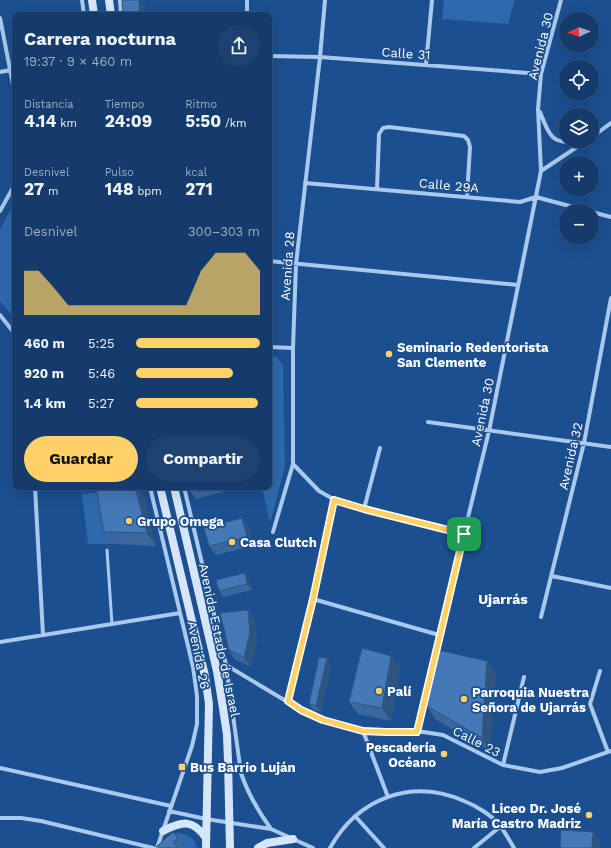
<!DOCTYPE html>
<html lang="es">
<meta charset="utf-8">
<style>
body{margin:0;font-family:"Work Sans",sans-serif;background:#1d4271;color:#f1f3f6;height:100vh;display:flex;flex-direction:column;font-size:15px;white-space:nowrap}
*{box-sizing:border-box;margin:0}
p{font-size:13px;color:#9dadc1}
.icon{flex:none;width:22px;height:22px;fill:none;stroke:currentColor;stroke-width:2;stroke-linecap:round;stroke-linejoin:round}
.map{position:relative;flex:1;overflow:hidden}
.panel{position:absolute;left:12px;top:12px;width:260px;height:478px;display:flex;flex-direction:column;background:#143b6b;border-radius:8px;box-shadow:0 4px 16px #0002,0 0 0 1px #33557e}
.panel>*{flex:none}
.needle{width:26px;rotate:267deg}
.tools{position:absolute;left:559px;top:12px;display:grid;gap:8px}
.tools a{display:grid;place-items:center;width:40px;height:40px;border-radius:50%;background:#143b6b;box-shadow:0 4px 16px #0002,0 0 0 1px #33557e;font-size:20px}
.pin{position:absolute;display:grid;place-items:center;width:34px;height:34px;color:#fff;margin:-17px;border-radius:8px;box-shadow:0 2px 6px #0006}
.round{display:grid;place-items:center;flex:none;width:42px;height:42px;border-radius:21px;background:#1d4271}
.summary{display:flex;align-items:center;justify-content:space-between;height:68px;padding:0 12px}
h1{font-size:18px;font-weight:700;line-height:30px}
.metrics{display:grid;grid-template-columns:repeat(3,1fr);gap:6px;height:68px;padding:4px 12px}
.metrics div{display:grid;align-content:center}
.metrics b{font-size:17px;font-weight:700}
.metrics small{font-size:11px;font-weight:400}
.metrics p{font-size:11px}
.chart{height:112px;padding:8px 12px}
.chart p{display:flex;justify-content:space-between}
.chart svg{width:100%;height:72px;margin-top:4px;fill:#ffd166;opacity:.7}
.primary-button{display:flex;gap:8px;margin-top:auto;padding:8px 12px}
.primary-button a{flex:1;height:46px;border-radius:24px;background:#ffd166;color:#111;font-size:16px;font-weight:700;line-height:46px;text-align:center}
.primary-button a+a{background:#1d4271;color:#f1f3f6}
ul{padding:0 12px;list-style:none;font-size:13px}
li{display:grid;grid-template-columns:64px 48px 1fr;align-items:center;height:30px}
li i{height:10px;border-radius:5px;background:#ffd166}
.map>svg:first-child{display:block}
</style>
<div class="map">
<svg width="611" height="848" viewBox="0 0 611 848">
<rect width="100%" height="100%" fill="#1b4f8f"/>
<path fill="#2e69ad" d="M444,0H515L508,24L442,19Z
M15,201V319L0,301V230Z
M269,356L277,357L283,366L285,467L270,523L262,487H269Z
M104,492L113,544H88L82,494Z
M177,833C187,834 195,837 197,848H163L172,835Z"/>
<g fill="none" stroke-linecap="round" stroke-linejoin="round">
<path stroke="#a9c9ee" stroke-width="3" d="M107,550L112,624"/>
<path stroke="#a9c9ee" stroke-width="4" d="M82,0L84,15
M120,0L121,15
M247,15V0
M0,18L15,95
M269,56L320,57L541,74
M426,65L432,0
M0,72L15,69
M540,112C552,142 553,144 586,141
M592,137L611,123
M541,171L586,141
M305,183L520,202L536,197L588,211
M377,189L379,134L383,128L389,127L464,136L468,140L470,147L467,196
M0,211L15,184
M592,212L611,217
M269,261L518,285
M0,315L15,334
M269,347L293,348
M428,422L611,447
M293,464L319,491L335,500L364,509L464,534
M35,487L43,635
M150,487L193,667L197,696V724L192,746L157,848
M184,487L226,665L241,773C248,794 258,811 271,829
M364,509L380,448
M273,532L293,464V348L296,264L320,57L325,0
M552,576L611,588
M313,599L439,635
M541,617L584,443L611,298
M0,642L180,613
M435,653L489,431L541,171L538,109L541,74L561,0
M226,665L301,710L323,720L363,731L386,732L417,731L443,735L503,765L540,772L562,768L611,751
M600,671L590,704L608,752
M288,701L313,599L335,500
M363,731L388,797
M417,731L426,693
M503,765L524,677
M0,768L171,806
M169,811L206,819L271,829L313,848
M355,816L384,848
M0,818H21L41,821L153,848
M330,848C358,798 411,778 464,801C477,806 493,816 501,827C506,834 510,841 514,848
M474,848L501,826"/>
<path stroke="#d6e6fa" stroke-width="8" d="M92,0L94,15
M109,0L111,15
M160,487L205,676L209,704L206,848
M174,487L217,671L223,708L227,735L228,761L230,848
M163,831C182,821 193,819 206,838
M258,848L267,843L293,839"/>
</g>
<path fill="#3a679d" d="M96,487H137L144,497L156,546L113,544L104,532Z
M187,487H228L229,490L196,499Z
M242,518L249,528L253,546L216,555L209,546Z
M249,579L252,590L223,597L219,591Z
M248,610L254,619L257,643L250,666L235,660L229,650Z
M327,658L331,665L321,712L313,710L309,704Z
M487,661L496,673L490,751L435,719L427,706Z
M400,668L391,721L358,714L349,702Z
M178,838L183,844L179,848H157Z"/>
<path fill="#305480" d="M139,0H141L146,7V15H140Z
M135,487H137L144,497L156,546L147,533Z
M242,518L249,528L253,546L247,537Z
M245,573L249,579L252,590L247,584Z
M248,610L254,619L257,643L250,666L244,657Z
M391,656L400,668L391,721L382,708Z
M327,658L331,665L321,712L316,706Z
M487,661L496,673L490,751L482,738Z
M593,832L600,841V848H592Z"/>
<path fill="#4478b7" stroke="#305480" d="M122,0H139L140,15H123Z
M96,487H135L147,533L104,532Z
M242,518L247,537L209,546L204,528Z
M245,573L247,584L219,591L216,580Z
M248,610L250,633L244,657L229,650L220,613Z
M362,648L391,656L382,708L349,702Z
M433,649L487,661L482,738L427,706L424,694Z
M319,657L327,658L316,706L309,704Z
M561,830L593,832L592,848H560Z
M173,832L178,838L173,842L178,848H159L157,846V847H156Z"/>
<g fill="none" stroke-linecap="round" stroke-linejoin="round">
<defs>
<path id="route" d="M334,500L364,509L464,534L417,732H386L363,731L323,720L301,710L288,701L313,599Z"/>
</defs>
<use href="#route" stroke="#fff" stroke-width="8"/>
<use href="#route" stroke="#ffd166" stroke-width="5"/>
</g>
<g fill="#ffd166" stroke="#1b4f8f" stroke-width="1.5">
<circle cx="389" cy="354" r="4"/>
<circle cx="129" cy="521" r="4"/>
<circle cx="232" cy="542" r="4"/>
<circle cx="379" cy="691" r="4"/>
<circle cx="464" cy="699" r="4"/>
<circle cx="444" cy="754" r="4"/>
<rect x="178" y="763" width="8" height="8" rx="2"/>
<circle cx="589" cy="815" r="4"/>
</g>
<g text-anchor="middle" stroke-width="3.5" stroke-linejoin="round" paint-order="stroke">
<g font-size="13" fill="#fff" stroke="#1b4f8f">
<text transform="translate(540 46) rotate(-76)" y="5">Avenida 30</text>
<text transform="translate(406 53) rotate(4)" y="5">Calle 31</text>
<text transform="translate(449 185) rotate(5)" y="5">Calle 29A</text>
<text transform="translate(287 266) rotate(-86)" y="5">Avenida 28</text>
<text transform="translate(482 412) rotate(-78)" y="5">Avenida 30</text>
<text transform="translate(570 456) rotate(-77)" y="5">Avenida 32</text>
<text transform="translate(220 640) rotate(78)" y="5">Avenida Estado de Israel</text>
<text transform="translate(199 655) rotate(79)" y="5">Avenida 26</text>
<text transform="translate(477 741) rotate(27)" y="5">Calle 23</text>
</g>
<g font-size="13" font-weight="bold" fill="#fff" stroke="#1b4f8f" text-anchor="start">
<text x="397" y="352">Seminario Redentorista<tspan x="397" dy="15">San Clemente</tspan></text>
<text x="137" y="526">Grupo Omega</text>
<text x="240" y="547">Casa Clutch</text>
<text x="387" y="696">Palí</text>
<text x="472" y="697">Parroquia Nuestra<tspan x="472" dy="15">Señora de Ujarrás</tspan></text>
<text x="436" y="752" text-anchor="end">Pescadería<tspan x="436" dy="15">Océano</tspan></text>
<text x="190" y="772">Bus Barrio Luján</text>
<text x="581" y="813" text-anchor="end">Liceo Dr. José<tspan x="581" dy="15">María Castro Madriz</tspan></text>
</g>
<g font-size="14" font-weight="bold" fill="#fff" stroke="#1b4f8f">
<text x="503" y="604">Ujarrás</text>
</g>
</g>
</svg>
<div class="tools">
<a><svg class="needle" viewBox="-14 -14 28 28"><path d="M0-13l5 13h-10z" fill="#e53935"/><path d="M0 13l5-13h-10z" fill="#9dadc1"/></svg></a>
<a><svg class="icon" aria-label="locate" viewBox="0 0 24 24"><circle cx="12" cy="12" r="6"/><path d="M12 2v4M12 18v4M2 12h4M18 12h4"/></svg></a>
<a><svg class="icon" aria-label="layers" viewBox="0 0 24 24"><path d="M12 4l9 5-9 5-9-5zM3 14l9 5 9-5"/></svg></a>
<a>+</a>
<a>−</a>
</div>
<div class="pin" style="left:464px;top:534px;background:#1e9e55"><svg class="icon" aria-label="arrive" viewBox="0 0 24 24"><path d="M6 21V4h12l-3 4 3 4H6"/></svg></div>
<section class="panel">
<div class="summary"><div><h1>Carrera nocturna</h1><p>19:37 · 9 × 460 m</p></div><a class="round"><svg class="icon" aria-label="share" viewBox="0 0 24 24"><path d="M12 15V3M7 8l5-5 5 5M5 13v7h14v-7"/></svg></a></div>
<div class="metrics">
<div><p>Distancia</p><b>4.14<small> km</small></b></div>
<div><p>Tiempo</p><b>24:09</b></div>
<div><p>Ritmo</p><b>5:50<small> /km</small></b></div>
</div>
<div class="metrics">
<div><p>Desnivel</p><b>27<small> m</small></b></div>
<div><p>Pulso</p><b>148<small> bpm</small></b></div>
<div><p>kcal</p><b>271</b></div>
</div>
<div class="chart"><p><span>Desnivel</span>300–303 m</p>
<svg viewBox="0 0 160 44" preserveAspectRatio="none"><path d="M0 44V17L10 17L20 27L30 38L40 38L50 38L60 38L70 38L80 38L90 38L100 38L110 38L120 17L130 6L140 6L150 6L160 17V44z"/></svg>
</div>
<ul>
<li><b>460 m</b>5:25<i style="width:100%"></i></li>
<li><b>920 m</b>5:46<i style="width:78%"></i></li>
<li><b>1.4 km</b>5:27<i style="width:98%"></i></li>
</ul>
<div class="primary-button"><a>Guardar</a><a>Compartir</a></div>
</section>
</div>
